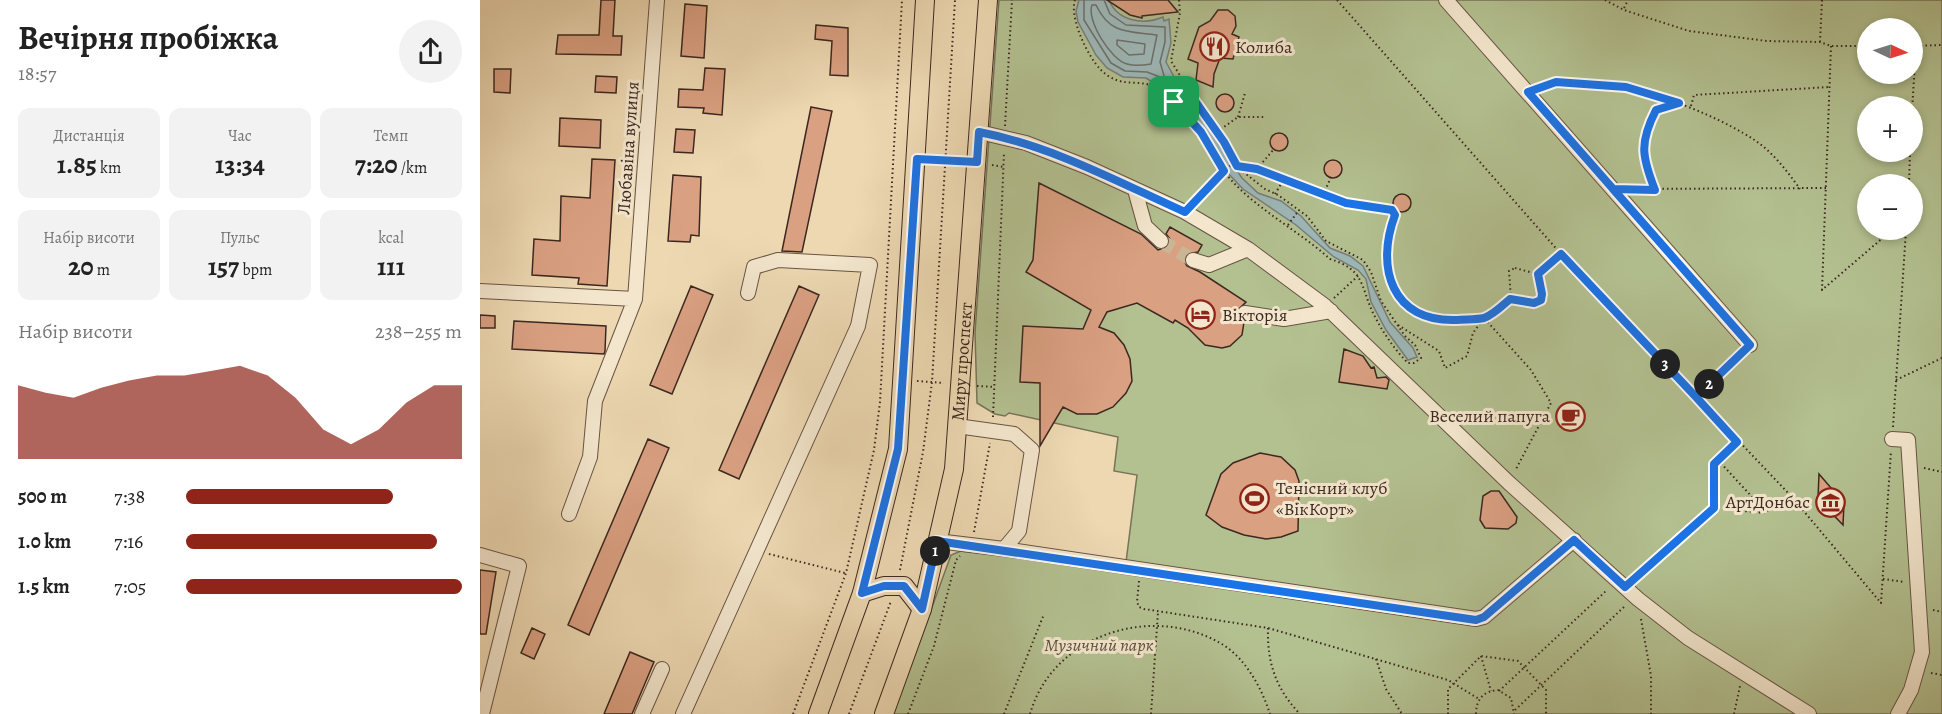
<!DOCTYPE html>
<html lang="uk">
<meta charset="utf-8">
<style>
body{margin:0;font-family:Alegreya,serif;background:#f2f2f2;color:#222;height:100vh;display:flex;flex-direction:column;font-size:22px;white-space:nowrap}
*{box-sizing:border-box;margin:0}
p{font-size:20px;color:#767676}
.icon{flex:none;width:33px;height:33px;fill:none;stroke:currentColor;stroke-width:2;stroke-linecap:round;stroke-linejoin:round}
.map{position:relative;flex:1;overflow:hidden}
.drawer{display:flex;flex-direction:column;background:#fff;width:480px}
.drawer>*{flex:none}
.needle{width:39px;rotate:94deg}
.buttons{position:absolute;left:1377px;top:18px;display:grid;gap:12px}
.buttons a{display:grid;place-items:center;width:66px;height:66px;border-radius:50%;background:#fff;box-shadow:0 3px 9px #0003;font-size:30px}
.pin{position:absolute;display:grid;place-items:center;width:51px;height:51px;color:#fff;margin:-26px;border-radius:12px;box-shadow:0 3px 9px #0006}
.km{position:absolute;width:30px;height:30px;margin:-15px;border-radius:50%;background:#222;color:#fff;font-size:16px;line-height:30px;text-align:center}
.round{display:grid;place-items:center;flex:none;width:63px;height:63px;border-radius:32px;background:#f2f2f2}
.overview{display:flex;align-items:center;justify-content:space-between;height:102px;padding:0 18px}
h1{font-size:33px;font-weight:600;line-height:45px}
.figures{display:grid;grid-template-columns:repeat(3,1fr);gap:9px;height:102px;padding:6px 18px}
.figures div{display:grid;align-content:center;border-radius:12px;background:#f2f2f2;text-align:center}
.figures b{font-size:26px;font-weight:600}
.figures small{font-size:16px;font-weight:400}
.figures p{font-size:16px}
.chart{height:168px;padding:12px 18px}
.chart p{display:flex;justify-content:space-between}
.chart svg{width:100%;height:108px;margin-top:6px;fill:#8f2418;opacity:.7}
ul{padding:0 18px;list-style:none;font-size:20px}
li{display:grid;grid-template-columns:96px 72px 1fr;align-items:center;height:45px}
li i{height:15px;border-radius:8px;background:#8f2418}
main{display:flex;flex:1;min-height:0}
.map>svg:first-child{display:block}
</style>
<main>
<section class="drawer">
<div class="overview"><div><h1>Вечірня пробіжка</h1><p>18:57</p></div><a class="round"><svg class="icon" aria-label="share" viewBox="0 0 24 24"><path d="M12 15V3M7 8l5-5 5 5M5 13v7h14v-7"/></svg></a></div>
<div class="figures">
<div><p>Дистанція</p><b>1.85<small> km</small></b></div>
<div><p>Час</p><b>13:34</b></div>
<div><p>Темп</p><b>7:20<small> /km</small></b></div>
</div>
<div class="figures">
<div><p>Набір висоти</p><b>20<small> m</small></b></div>
<div><p>Пульс</p><b>157<small> bpm</small></b></div>
<div><p>kcal</p><b>111</b></div>
</div>
<div class="chart"><p><span>Набір висоти</span>238–255 m</p>
<svg viewBox="0 0 160 44" preserveAspectRatio="none"><path d="M0 44V14L10 17L20 19L30 15L40 12L50 10L60 10L70 8L80 6L90 10L100 19L110 32L120 38L130 32L140 21L150 14L160 14V44z"/></svg>
</div>
<ul>
<li><b>500 m</b>7:38<i style="width:75%"></i></li>
<li><b>1.0 km</b>7:16<i style="width:91%"></i></li>
<li><b>1.5 km</b>7:05<i style="width:100%"></i></li>
</ul>
</section>
<div class="map">
<svg width="1462" height="714" viewBox="0 0 1462 714">
<rect width="100%" height="100%" fill="#edd8b2"/>
<filter id="stains"><feTurbulence type="fractalNoise" baseFrequency=".00333" numOctaves="4"/><feColorMatrix values="0 0 0 0 .2 0 0 0 0 .09 0 0 0 0 .02 0 0 0 .5 -.17"/></filter>
<radialGradient id="worn" r=".72"><stop offset=".6" stop-color="#630" stop-opacity="0"/><stop offset="1" stop-color="#630" stop-opacity=".3"/></radialGradient>
<path fill="#b3c090" stroke="#787458" stroke-width="1.5" fill-rule="evenodd" d="M519,0H1462V714H413L471,555L481,551L645,570L657,475L634,471L638,437L529,413L525,416L515,414L497,403L495,332ZM1388,28H1432V74H1388ZM1388,106H1432V152H1388ZM1388,184H1432V230H1388Z"/>
<path fill="#9db7b7" stroke="#767e7b" stroke-width="1.5" d="M599,0H629C638,22 664,25 683,17L684,21L689,19L691,43L686,62L698,84L762,178L778,193L801,201L821,216L850,248L870,256L883,266L910,322L933,348L937,357L928,360L906,330L891,302L886,279L878,270L854,257L816,225L763,189L746,171L719,124L695,96L666,78L643,77L627,68L616,55L598,22L596,11Z"/>
<g fill="none" stroke-linecap="round" stroke-linejoin="round">
<path stroke="#6c706c" stroke-width="1.5" d="M604,0V20L631,63L645,71L667,72L685,79L680,62L685,42V27L646,25L630,14L624,0
M612,5H616C630,35 649,31 677,35L671,64C665,65 654,66 647,64C631,60 606,20 612,5Z
M637,40L665,44L664,54L649,55L637,45Z"/>
</g>
<path fill="#daa082" stroke="#3c2820" stroke-width="1.5" d="M121,0H135L133,36H142L141,55L76,54L78,35H119Z
M627,0H688L698,12L662,16V18L650,15Z
M205,4L227,6L224,58L201,56Z
M738,10H748L755,16L756,26L752,34L759,37L753,59L740,58L734,74L733,87L716,80L718,63L708,59L719,27L730,21Z
M336,25L368,28V76L350,75L352,41L335,39Z
M225,68L245,69L242,115L223,113L224,108L198,107L199,89L223,90Z
M14,69H31L30,93L14,92Z
M116,76L137,77L136,93L115,92Z
M736 103a9 9 0 1 1 18 0a9 9 0 1 1-18 0Z
M331,107L352,111L322,252L302,251Z
M80,118L121,120L120,148L79,146Z
M196,129L215,130L213,153L194,152Z
M790 142a9 9 0 1 1 18 0a9 9 0 1 1-18 0Z
M112,159L135,160L127,286L98,284L99,278L52,275L54,239L80,241L81,196L110,198Z
M844 169a9 9 0 1 1 18 0a9 9 0 1 1-18 0Z
M193,175L221,177L219,236L211,235L210,242L188,241Z
M559,183L661,234L678,250L688,247L690,239L686,234L690,227L722,245L718,252L707,254L704,261L707,266L720,272L766,302L756,312L759,320L764,322L762,335L750,346L742,348L725,345L708,328L695,320L693,323L657,303L627,312L619,327L634,333L644,345L650,359L652,381L646,393L633,407L617,414H597L583,407L560,446V383L540,382L543,326L603,329L611,310L546,272L553,260Z
M913 203a9 9 0 1 1 18 0a9 9 0 1 1-18 0Z
M211,286L233,295L192,394L170,385Z
M319,286L339,295L259,479L239,470Z
M0,315L15,316V328H0Z
M34,321L126,326L125,351L124,354L32,349Z
M864,349L883,356L891,368L894,367L897,378L906,377L909,380L907,389L859,382Z
M168,439L189,448L109,635L88,625Z
M780,453L801,457L815,470L819,481L818,531L801,537L786,539L764,535L742,527L726,515L741,474L753,463Z
M1339,474L1364,503L1363,525L1338,499Z
M1011,491H1019L1037,517L1036,523L1028,529L1005,528L1000,520L1003,496Z
M0,570L16,572L6,634H0Z
M52,628L65,634L54,659L41,653Z
M150,652L174,662L152,714H124Z"/>
<g fill="none" stroke-linecap="round" stroke-linejoin="round">
<path stroke="#cab595" stroke-width="14" stroke-dasharray="14 7" stroke-linecap="butt" d="M681,241L713,260"/>
<defs>
<path id="minor" d="M966,0L1270,345
M499,132L546,143L607,167L705,212L768,249L845,306L1029,483L1158,599L1208,638L1329,714
M655,190L665,226L681,241
M713,260L729,265L768,249
M0,291L155,299
M765,313L804,319L851,311
M1412,439L1428,440L1442,652L1431,690L1418,714
M89,514L110,457L115,401L155,299L177,0
M457,541L524,549L539,531L552,450L534,434L477,426
M524,549L996,619L1004,617L1094,540
M0,555L39,566L2,714
M162,714L182,669
M203,714L378,326L390,265L298,260L274,267L268,293"/>
<g id="major">
<path d="M382,593L404,586H424L442,609"/>
<path d="M338,714L382,593L418,449L445,0"/>
<path id="s1" d="M404,714L442,609L474,469L508,0"/>
</g>
</defs>
<use href="#minor" stroke="#685444" stroke-width="16"/>
<use href="#major" stroke="#3c2820" stroke-width="20"/>
<path stroke="#3c2820" stroke-width="2" stroke-dasharray="1.5 3" stroke-linecap="butt" d="M595,0C589,18 608,57 621,70C642,91 661,76 680,90C714,114 726,153 753,182C780,211 820,232 850,259C885,270 880,285 893,313C902,331 914,349 928,363H934L941,358L935,345L925,336L901,301L891,272L883,260L846,241L827,216L798,195L785,189L757,167
M699,0L700,13L691,61L757,167L777,169L844,193
M857,0L1081,254L1310,495L1284,513L1234,508V464L1257,442
M1125,0L1144,10L1209,31L1287,41L1340,42L1351,46H1388
M1144,8L1148,0
M1340,42L1342,0
M1351,46L1342,290L1412,230
M1432,46L1462,45
M1060,88C1117,67 1223,107 1273,139C1292,151 1307,171 1320,189
M694,102L708,91
M1211,106L1214,95L1349,87
M1432,111L1436,46
M758,117L765,93
M525,126L532,0
M737,132L758,117H785
M452,160L480,161
M512,165L524,167
M777,169L794,149
M851,177L844,193L866,203L907,208L915,215C895,268 912,322 976,320C984,319 996,321 1004,318C1013,315 1023,304 1031,299
M1429,184L1430,152
M1151,189L1346,188
M1175,189C1162,156 1159,143 1176,110L1199,103
M795,194L804,179
M715,202L755,161
M808,225L819,210
M1035,268L1057,274L1062,294L1061,301L1054,302L1031,299L1029,271Z
M1057,274L1080,254
M854,298L878,276
M918,325L959,351L965,368L987,356L993,333L1004,318L1051,370L1071,403L1036,469
M1416,380L1462,358
M437,381L464,383
M497,386L515,387
M1216,397L1261,353
M513,417L524,153
M1413,427L1426,230
M1238,460L1285,511
M1444,468L1462,472
M1311,496L1401,603L1411,451
M494,532L510,443
M289,554L365,573
M420,570L443,452L452,382L475,0
M1155,578L1234,508
M1403,579L1425,582
M659,581L657,602L659,607L664,609L788,628L968,680L999,699
M1453,610L1462,612
M1161,619L1171,676V714
M788,628C787,663 796,689 820,714
M1001,656L1011,691
M896,659L906,689L922,714
M1451,673L1462,675
M1019,691L1127,590
M1035,710L1146,605
M313,714L366,573L394,450L400,402L422,0
M369,714L411,601
M428,714L454,646L476,560L480,556
M524,714L564,614
M550,714C573,633 676,602 745,646C767,661 782,689 790,714
M671,714L678,612
M968,714V689L1001,656L1038,661L1066,690V714
M996,714C996,699 1004,691 1018,690L1031,698L1034,714
M1254,714L1260,686"/>
<use href="#minor" stroke="#f3e6cd" stroke-width="14"/>
<use href="#major" stroke="#edd8b2" stroke-width="18"/>
</g>
<g fill="none" stroke-linecap="round" stroke-linejoin="round">
<defs>
<path id="route" d="M694,102L721,132L744,171L705,212C638,182 572,146 499,132L497,162L437,159L418,449L382,593L404,586H424L442,609L457,541L996,620L1004,617L1094,540L1145,587L1234,508V464L1257,442L1216,397L1270,345L1133,189L1175,190C1162,157 1159,143 1176,110L1199,103L1146,87L1076,82L1048,92L1270,345L1216,397L1081,254L1058,274L1062,294L1061,300L1054,303L1030,299C1023,305 1013,315 1004,318C996,320 984,319 976,320C912,322 895,268 915,215L912,210L866,203L777,169L757,166L744,142L708,91L694,102"/>
</defs>
<use href="#route" stroke="#fff" stroke-width="12"/>
<use href="#route" stroke="#1a73e8" stroke-width="8"/>
</g>
<defs>
<symbol id="restaurant-ring" viewBox="-11 -11 22 22"><circle r="9.5" fill="#f3e6cd" stroke="#8f2418" stroke-width="1.5"/><path d="M-5-6h1v4h1v-4h1v4h1v-4h1v5L-1.5 .5V6h-2V.5L-5-1ZM5-6V6H3V1.5H1.5Q1.5-4 5-6Z" fill="#8f2418"/></symbol>
<symbol id="hotel-ring" viewBox="-11 -11 22 22"><circle r="9.5" fill="#f3e6cd" stroke="#8f2418" stroke-width="1.5"/><path d="M-6-4.5h1.5V1H6V5H4.5V3h-9V5H-6ZM-4 0a1.8 1.8 0 1 1 3.6 0ZM.5 0V-2.5h3Q6-2.5 6 0Z" fill="#8f2418"/></symbol>
<symbol id="cafe-ring" viewBox="-11 -11 22 22"><circle r="9.5" fill="#f3e6cd" stroke="#8f2418" stroke-width="1.5"/><path d="M-5.5-4.5H6V0H3Q3 3.5 0 3.5H-2.5Q-5.5 3.5-5.5 0ZM3-3.2v2h1.7v-2ZM-6 4.5H4V6H-6Z" fill="#8f2418"/></symbol>
<symbol id="stadium-ring" viewBox="-11 -11 22 22"><circle r="9.5" fill="#f3e6cd" stroke="#8f2418" stroke-width="1.5"/><path d="M0-5a6.5 5 0 1 0 0 10a6.5 5 0 1 0 0-10ZM-3.5-1.8h7v3.6h-7Z" fill="#8f2418"/></symbol>
<symbol id="museum-ring" viewBox="-11 -11 22 22"><circle r="9.5" fill="#f3e6cd" stroke="#8f2418" stroke-width="1.5"/><path d="M0-6L6-3V-2H-6V-3ZM-5-1h2V3h-2ZM-1-1h2V3h-2ZM3-1h2V3H3ZM-6 4H6V6H-6Z" fill="#8f2418"/></symbol>
</defs>
<g fill-rule="evenodd">
<use href="#restaurant-ring" x="718" y="30" width="33" height="33"/>
<use href="#hotel-ring" x="704" y="298" width="33" height="33"/>
<use href="#cafe-ring" x="1074" y="400" width="33" height="33"/>
<use href="#stadium-ring" x="758" y="482" width="33" height="33"/>
<use href="#museum-ring" x="1334" y="486" width="33" height="33"/>
</g>
<g text-anchor="middle" stroke-width="6" stroke-linejoin="round" paint-order="stroke">
<g font-size="18" fill="#3c2820" stroke="#f3e6cd" text-anchor="start">
<text x="755" y="53">Колиба</text>
<text x="742" y="321">Вікторія</text>
<text x="1070" y="422" text-anchor="end">Веселий папуга</text>
<text x="796" y="494">Тенісний клуб<tspan x="796" dy="21">«ВікКорт»</tspan></text>
<text x="1330" y="508" text-anchor="end">АртДонбас</text>
</g>
<g font-size="18" fill="#3c2820" stroke="#f3e6cd">
<text transform="translate(148 148) rotate(-86)" y="6">Любавіна вулиця</text>
<text dy="6" stroke="none"><textPath href="#s1" startOffset="363">Миру проспект</textPath></text>
</g>
<g font-size="18" font-style="italic" fill="#5a4e3c" stroke="#f3e6cd">
<text x="619" y="651">Музичний парк</text>
</g>
</g>
<rect width="100%" height="100%" filter="url(#stains)"/>
<rect width="100%" height="100%" fill="url(#worn)"/>
</svg>
<div class="buttons">
<a><svg class="needle" viewBox="-14 -14 28 28"><path d="M0-13l5 13h-10z" fill="#e53935"/><path d="M0 13l5-13h-10z" fill="#767676"/></svg></a>
<a>+</a>
<a>−</a>
</div>
<div class="pin" style="left:694px;top:102px;background:#1e9e55"><svg class="icon" aria-label="arrive" viewBox="0 0 24 24"><path d="M6 21V4h12l-3 4 3 4H6"/></svg></div>
<b class="km" style="left:455px;top:551px">1</b>
<b class="km" style="left:1229px;top:384px">2</b>
<b class="km" style="left:1185px;top:364px">3</b>
</div>
</main>
